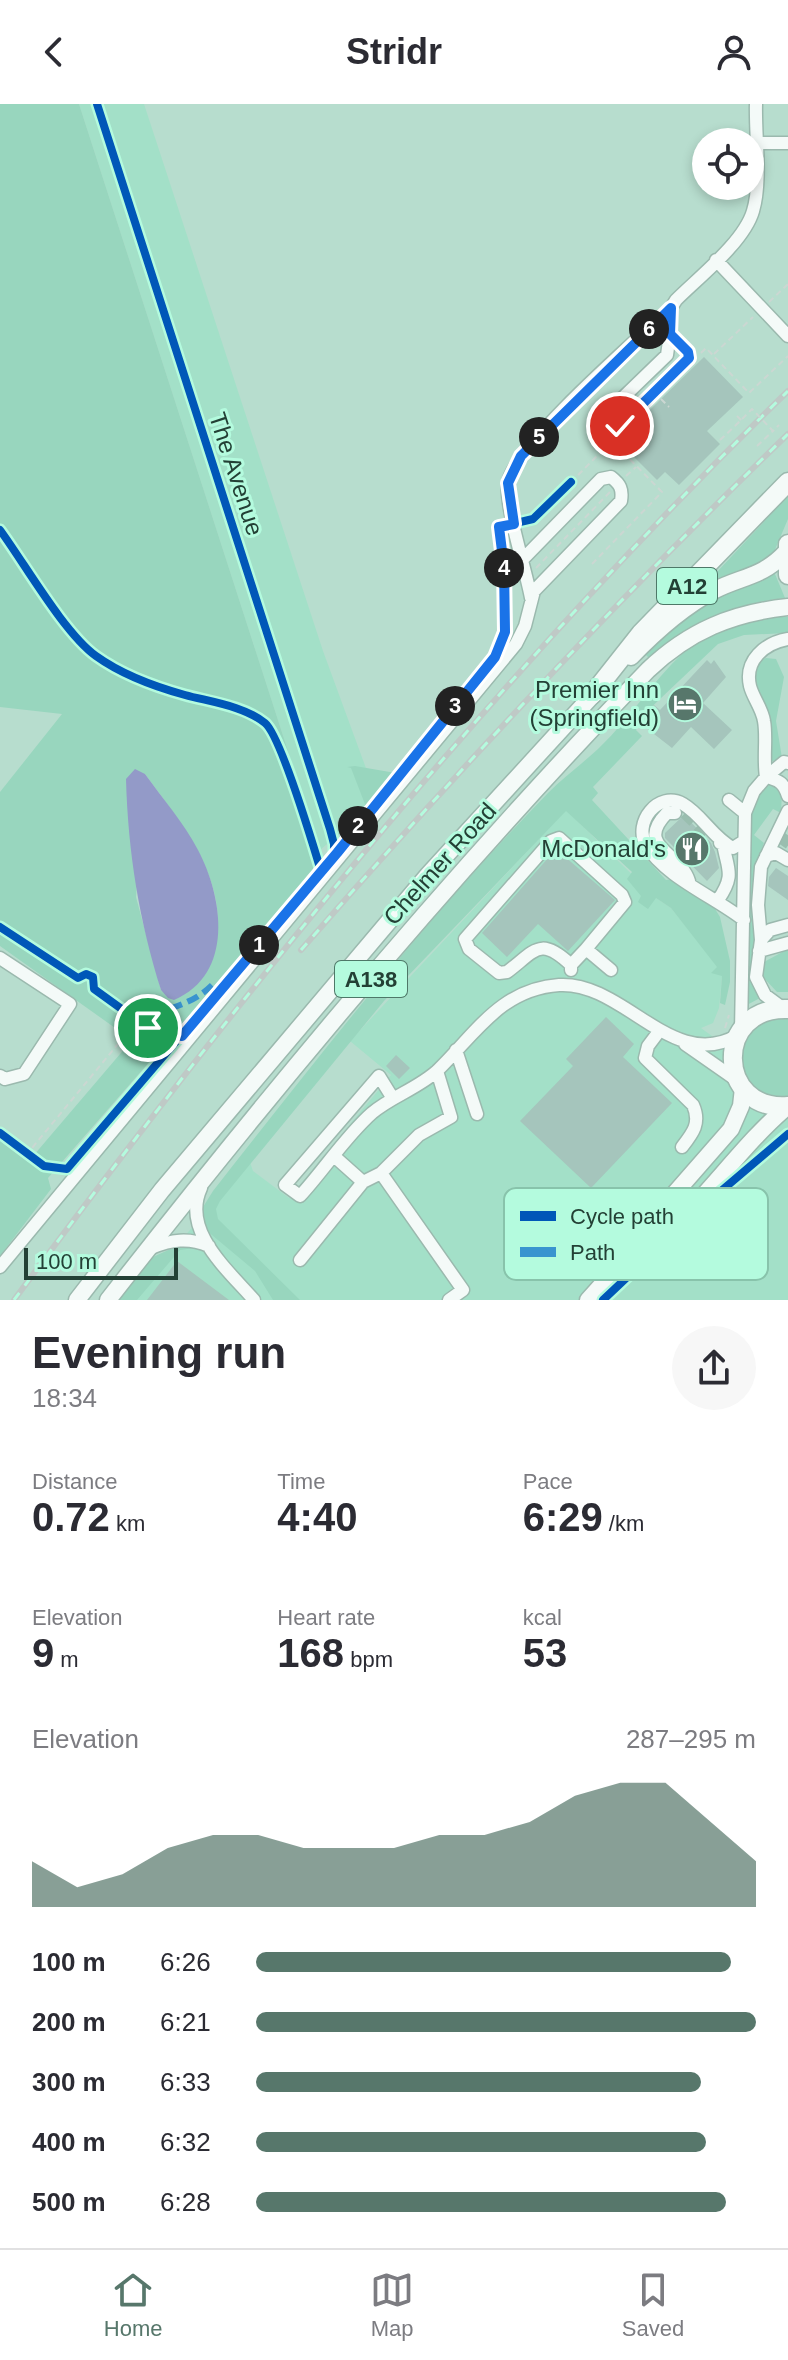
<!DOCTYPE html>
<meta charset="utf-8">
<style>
body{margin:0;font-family:Arial,sans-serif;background:#f7f7f7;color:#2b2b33;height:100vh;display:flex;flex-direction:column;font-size:30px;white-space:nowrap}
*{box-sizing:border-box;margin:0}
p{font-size:26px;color:#7c7c81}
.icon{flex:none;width:44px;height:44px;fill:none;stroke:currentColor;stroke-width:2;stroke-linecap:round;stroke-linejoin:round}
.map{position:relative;height:1196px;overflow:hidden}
.panel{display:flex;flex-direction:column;background:#fff;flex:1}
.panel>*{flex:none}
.tools{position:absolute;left:692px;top:24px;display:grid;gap:16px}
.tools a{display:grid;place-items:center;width:72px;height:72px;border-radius:50%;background:#fff;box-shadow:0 4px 12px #0003;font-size:40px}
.scale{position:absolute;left:24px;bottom:20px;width:154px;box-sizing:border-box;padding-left:8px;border:4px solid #234035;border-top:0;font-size:22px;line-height:28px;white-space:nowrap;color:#234035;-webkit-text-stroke:6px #b4fbde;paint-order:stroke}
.pin{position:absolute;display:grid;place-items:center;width:68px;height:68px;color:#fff;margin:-34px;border:4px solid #fff;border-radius:50%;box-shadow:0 2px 8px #0007}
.km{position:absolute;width:40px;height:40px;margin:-20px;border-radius:50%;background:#222;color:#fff;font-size:22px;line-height:40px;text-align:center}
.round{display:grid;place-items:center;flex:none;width:84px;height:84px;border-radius:42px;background:#f7f7f7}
.summary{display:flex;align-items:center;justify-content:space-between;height:136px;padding:0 32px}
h1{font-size:44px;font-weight:700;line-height:60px}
.metrics{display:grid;grid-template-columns:repeat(3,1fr);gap:12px;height:136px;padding:8px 32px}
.metrics div{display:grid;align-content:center}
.metrics b{font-size:40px;font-weight:700}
.metrics small{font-size:22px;font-weight:400}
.metrics p{font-size:22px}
.chart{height:224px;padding:16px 32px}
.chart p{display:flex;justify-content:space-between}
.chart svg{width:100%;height:144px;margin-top:8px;fill:#57776b;opacity:.7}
ul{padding:0 32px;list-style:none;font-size:26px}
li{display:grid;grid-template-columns:128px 96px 1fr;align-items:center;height:60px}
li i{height:20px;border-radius:10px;background:#57776b}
header{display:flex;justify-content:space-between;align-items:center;height:104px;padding:0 32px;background:#fff;font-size:36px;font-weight:700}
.tab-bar{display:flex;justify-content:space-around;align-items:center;height:112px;border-top:2px solid #e1e1e2;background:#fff;font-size:22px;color:#7c7c81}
.tab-bar a{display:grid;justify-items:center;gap:4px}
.tab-bar .selected{color:#57776b}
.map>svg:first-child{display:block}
</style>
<header><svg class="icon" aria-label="back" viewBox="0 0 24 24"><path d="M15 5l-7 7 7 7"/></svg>Stridr<svg class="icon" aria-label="person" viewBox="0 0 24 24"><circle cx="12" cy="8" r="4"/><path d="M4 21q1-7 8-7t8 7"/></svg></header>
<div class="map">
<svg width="788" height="1196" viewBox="0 0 788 1196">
<rect width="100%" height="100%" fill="#b7ddce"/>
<path fill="#a3e0c8" d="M79,0H144L323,547L378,697L320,746Z
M566,706L656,794L671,804L718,863L722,872L719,904L713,919L701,924L788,988V1196H134L167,1152L250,1058L253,1067L289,1094L391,971L350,937Z"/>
<path fill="#98d6be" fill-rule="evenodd" d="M0,0H79L320,746L317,766L48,1074L51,1085L0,1152V1037L28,1058L132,936L0,842V688L62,610L0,603ZM145,670C183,722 234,781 213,850C206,873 197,885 174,895L161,886L136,793Z
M788,392V415L771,455L701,485Z
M775,470L785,494C734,499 689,522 649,554L644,549C682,513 723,482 775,470Z
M788,513V529L744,531L718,540L641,613L636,626L642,632L593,683L598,689L592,696L666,776L675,775L712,800L720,813L730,857V878L725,901L720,899L722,872L711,869L717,863L671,804L656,794L648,805L638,798L641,792L627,775L632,768L566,707L384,897L220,1097L216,1105L218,1115L300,1196H273L255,1167L206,1126L203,1103L213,1087C320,951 427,813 548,689C564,673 582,660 598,645C635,610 660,564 701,534C723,518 761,511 788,513Z
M766,554L776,555L784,573L776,617L782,654L770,658L766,602L754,579L757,558Z
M355,662L413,672L373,721L351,664L347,663Z
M772,679L782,689L781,709L773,705L754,731L764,739C755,759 751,779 752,801C752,812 756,822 757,833C757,856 744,872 760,894L745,902L751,706L761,687Z
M788,845V888H777L763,873L764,858Z
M774,913H788V994C750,994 724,957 752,925C757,920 767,916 774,913Z
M177,1142L194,1144L180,1146L137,1196H119L153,1153Z"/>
<path fill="#939ac8" d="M135,665L145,670C163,695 184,719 198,746C223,793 235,870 174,896L168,894L161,886C139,816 128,748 126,675Z"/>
<path fill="#a5c5bc" d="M704,253L743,293L707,327L720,340L679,381L665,368L657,376L618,337Z
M707,556L711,560L714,556L726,573L703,599L732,626L714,645L691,623L672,644L645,623L653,614L647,608L654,601L660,606Z
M684,711L711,739L715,748L719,764L707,777L665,734V729Z
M556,745L615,796L568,847L538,820L507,853L482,829Z
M776,764L788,772V796L768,782L769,773Z
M606,913L634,940L623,953L672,999L591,1084L520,1017L573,962L566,955Z
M396,951L410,964L399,975L386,962Z
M177,1157L229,1196H147Z"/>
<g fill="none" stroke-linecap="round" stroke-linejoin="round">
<path stroke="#99beaf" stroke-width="12" stroke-dasharray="12 6" stroke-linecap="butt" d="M685,709L711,734
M781,741L788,731"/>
<defs>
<path id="minor" d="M755,39H788
M716,156L788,232
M670,230L671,204L676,196C699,173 744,138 753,107C762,77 755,32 756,0
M670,230L688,248L689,254L620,322L615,324L609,321L608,308L667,251Z
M531,494C526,466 505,403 508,379C513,343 639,234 671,204
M766,673C763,654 767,633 764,617C762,604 753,594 750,582C744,556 765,539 788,535
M766,673L784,658L788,659
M729,696L745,709
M675,709H667C634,743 680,748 689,777
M744,737L733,744C713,734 702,711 683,700C658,686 633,719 646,741C665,773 715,793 744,816
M345,745L349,733L345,719
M766,752L776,749L788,756
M718,796C736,770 727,765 723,739H720
M761,836L770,826L788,821
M759,847L788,839
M0,854L70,900L24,970L5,975L0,972
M571,861C540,832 536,846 507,868L499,869L469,845L465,835L551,737L559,734L622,791L625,798L586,845
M571,866V861L586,845L611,866
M784,905L765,891L756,873L761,836L758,801L761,763L788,707
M660,926L648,942L645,954L693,1001C701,1019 693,1029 682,1043
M741,927L745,709L754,687L766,673C779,676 784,679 788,692
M685,940L738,977
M456,946L477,1010
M437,967L451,1013L419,1031L381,1069L463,1186L449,1196
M392,993L379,972L285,1081L300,1092C324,1066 345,1033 372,1009C392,992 419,984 438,966C476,929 501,885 559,881C624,877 673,970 738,931
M335,1053L363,1078
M201,1084C181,1127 228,1166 254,1196
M151,1144C171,1136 188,1133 209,1142
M300,1156L363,1078L381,1069
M0,1163L516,540L525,522L534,487L621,397C623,385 620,380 611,373L601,375L524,454"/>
<path id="major" d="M631,553C656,527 683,503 715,486C743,472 763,473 786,448
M616,1165C685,1131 729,1051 788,1002
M77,1196L162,1086L428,771L600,583
M108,1196C278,978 456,765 648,566C689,527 732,509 788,503
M588,1196L616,1165L626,1145L731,1025L741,1002L743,984"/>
<path id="highway" d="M788,440V471
M592,591L641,529L788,378
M788,905C713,902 716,1008 788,1002"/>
</defs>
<use href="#minor" stroke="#9bb9ae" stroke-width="15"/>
<use href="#major" stroke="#9bb9ae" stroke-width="19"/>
<use href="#highway" stroke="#9bb9ae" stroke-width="21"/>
<path stroke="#cbd7d2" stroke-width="2" stroke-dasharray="6 4" stroke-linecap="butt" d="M769,198L788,180
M701,249L706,244L749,289L788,252
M714,250L753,213
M661,295L669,303
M737,312L741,316
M720,336L735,322
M757,342L773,327
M626,372L636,363
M571,378L614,335
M592,460L662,388L613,338
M536,464L610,388
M725,924L729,911
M23,1047L32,1044L137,917
M725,1086L745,1109"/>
<use href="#minor" stroke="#f4faf8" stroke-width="12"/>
<use href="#major" stroke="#f4faf8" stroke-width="16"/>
<use href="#highway" stroke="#f4faf8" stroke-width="18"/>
<defs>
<path id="rail" d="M301,846C457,667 618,495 788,330
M14,1196C251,876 503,565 788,287"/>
</defs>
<use href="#rail" stroke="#bfc9c6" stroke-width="6"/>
<use href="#rail" stroke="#b4fbde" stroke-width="3" stroke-dasharray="9" stroke-linecap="butt"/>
<path stroke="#cbd7d2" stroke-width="2" stroke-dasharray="6 4" stroke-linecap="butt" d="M735,322L752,305L773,327L779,321"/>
<path stroke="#3994cf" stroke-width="6" stroke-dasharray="12 6" stroke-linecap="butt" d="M137,917C166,903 192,903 215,878"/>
<defs>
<path id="cycleway" d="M97,0L330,725L334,740V752
M0,426C25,460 64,529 96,552C121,570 156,583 185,591C211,598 244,602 265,619C281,632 313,741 321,767
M0,823L78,874L86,870L93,873L94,885L148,924L158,929L182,932
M0,1029L44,1062L67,1065L337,749L495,553L505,528L504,463L499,423L533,415L571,378
M603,1196L694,1110L788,1030"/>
</defs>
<use href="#cycleway" stroke="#b4fbde" stroke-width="13"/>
<use href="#cycleway" stroke="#0057b8" stroke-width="8"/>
</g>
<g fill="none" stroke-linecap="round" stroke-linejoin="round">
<defs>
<path id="route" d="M148,924L158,929L182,932L337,749L495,553L505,528L504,463L499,423L514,420L508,379L521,352L671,204L670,230L688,248L689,254L620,322"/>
</defs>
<use href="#route" stroke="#fff" stroke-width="16"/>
<use href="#route" stroke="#1a73e8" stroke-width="10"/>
</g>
<defs>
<symbol id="hotel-disc" viewBox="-11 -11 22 22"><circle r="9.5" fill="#57776b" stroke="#b4fbde"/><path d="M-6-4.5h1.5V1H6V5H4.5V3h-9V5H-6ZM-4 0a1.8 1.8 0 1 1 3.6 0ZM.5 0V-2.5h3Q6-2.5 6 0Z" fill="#fff"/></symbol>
<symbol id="restaurant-disc" viewBox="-11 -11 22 22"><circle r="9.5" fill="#57776b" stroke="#b4fbde"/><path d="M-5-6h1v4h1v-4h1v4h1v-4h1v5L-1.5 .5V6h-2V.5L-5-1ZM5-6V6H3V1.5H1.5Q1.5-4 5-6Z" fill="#fff"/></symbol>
</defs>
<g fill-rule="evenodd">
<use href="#hotel-disc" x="665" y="580" width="40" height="40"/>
<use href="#restaurant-disc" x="672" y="725" width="40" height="40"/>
</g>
<g text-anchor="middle" stroke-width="6" stroke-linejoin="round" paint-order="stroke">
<g fill="#b4fbde" stroke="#4e7868" stroke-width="2">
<rect x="657" y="464" width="60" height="36" rx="6"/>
<rect x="335" y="857" width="72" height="36" rx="6"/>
</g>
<g font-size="22" font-weight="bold" fill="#234035">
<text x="687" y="490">A12</text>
<text x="371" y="883">A138</text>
</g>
<g font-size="24" fill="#234035" stroke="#b4fbde">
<text transform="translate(236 370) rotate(72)" y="8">The Avenue</text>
<text transform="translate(440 760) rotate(-48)" y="8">Chelmer Road</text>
</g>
<g font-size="24" fill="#234035" stroke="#b4fbde" text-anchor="end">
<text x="659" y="594">Premier Inn<tspan x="659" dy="28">(Springfield)</tspan></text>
<text x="666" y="753">McDonald's</text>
</g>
</g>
<rect x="504" y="1084" width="264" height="92" rx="12" fill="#b4fbde" stroke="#88c3ab" stroke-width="2"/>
<rect x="520" y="1107" width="36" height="10" fill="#0057b8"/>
<rect x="520" y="1143" width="36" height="10" fill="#3994cf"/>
<g font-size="22" fill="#234035">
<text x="570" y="1120">Cycle path</text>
<text x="570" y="1156">Path</text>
</g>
</svg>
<div class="tools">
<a><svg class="icon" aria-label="locate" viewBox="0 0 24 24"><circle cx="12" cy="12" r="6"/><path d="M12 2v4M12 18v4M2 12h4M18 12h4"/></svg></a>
</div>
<div class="scale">100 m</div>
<div class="pin" style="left:148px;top:924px;background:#1e9e55"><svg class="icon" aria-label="arrive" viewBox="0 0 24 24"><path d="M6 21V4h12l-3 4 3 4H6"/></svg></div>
<div class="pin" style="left:620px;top:322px;background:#d93025"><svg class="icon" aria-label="check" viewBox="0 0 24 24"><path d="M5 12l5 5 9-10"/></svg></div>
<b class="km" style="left:259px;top:841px">1</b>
<b class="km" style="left:358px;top:722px">2</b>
<b class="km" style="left:455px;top:602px">3</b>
<b class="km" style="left:504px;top:464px">4</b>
<b class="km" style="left:539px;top:333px">5</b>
<b class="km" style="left:649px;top:225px">6</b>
</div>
<section class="panel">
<div class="summary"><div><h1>Evening run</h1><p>18:34</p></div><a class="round"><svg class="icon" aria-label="share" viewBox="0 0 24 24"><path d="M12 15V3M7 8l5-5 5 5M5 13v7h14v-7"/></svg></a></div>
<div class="metrics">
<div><p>Distance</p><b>0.72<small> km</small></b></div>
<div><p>Time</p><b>4:40</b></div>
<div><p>Pace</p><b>6:29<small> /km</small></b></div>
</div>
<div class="metrics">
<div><p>Elevation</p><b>9<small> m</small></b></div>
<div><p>Heart rate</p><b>168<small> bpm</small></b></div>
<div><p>kcal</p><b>53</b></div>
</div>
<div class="chart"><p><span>Elevation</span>287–295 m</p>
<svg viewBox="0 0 160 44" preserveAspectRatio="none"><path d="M0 44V30L10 38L20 34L30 26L40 22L50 22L60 26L70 26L80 26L90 22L100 22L110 18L120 10L130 6L140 6L150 18L160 30V44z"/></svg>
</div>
<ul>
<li><b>100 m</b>6:26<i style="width:95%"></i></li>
<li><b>200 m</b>6:21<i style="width:100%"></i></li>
<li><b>300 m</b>6:33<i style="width:89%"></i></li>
<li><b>400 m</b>6:32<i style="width:90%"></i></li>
<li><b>500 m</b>6:28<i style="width:94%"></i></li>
</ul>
</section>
<nav class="tab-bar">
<a class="selected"><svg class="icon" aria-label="home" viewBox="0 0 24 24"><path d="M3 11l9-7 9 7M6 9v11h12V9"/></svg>Home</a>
<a><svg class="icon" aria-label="map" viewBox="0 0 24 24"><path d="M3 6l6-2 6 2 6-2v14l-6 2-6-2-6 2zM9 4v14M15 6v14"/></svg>Map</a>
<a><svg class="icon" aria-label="saved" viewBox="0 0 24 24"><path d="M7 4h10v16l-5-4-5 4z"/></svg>Saved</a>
</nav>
